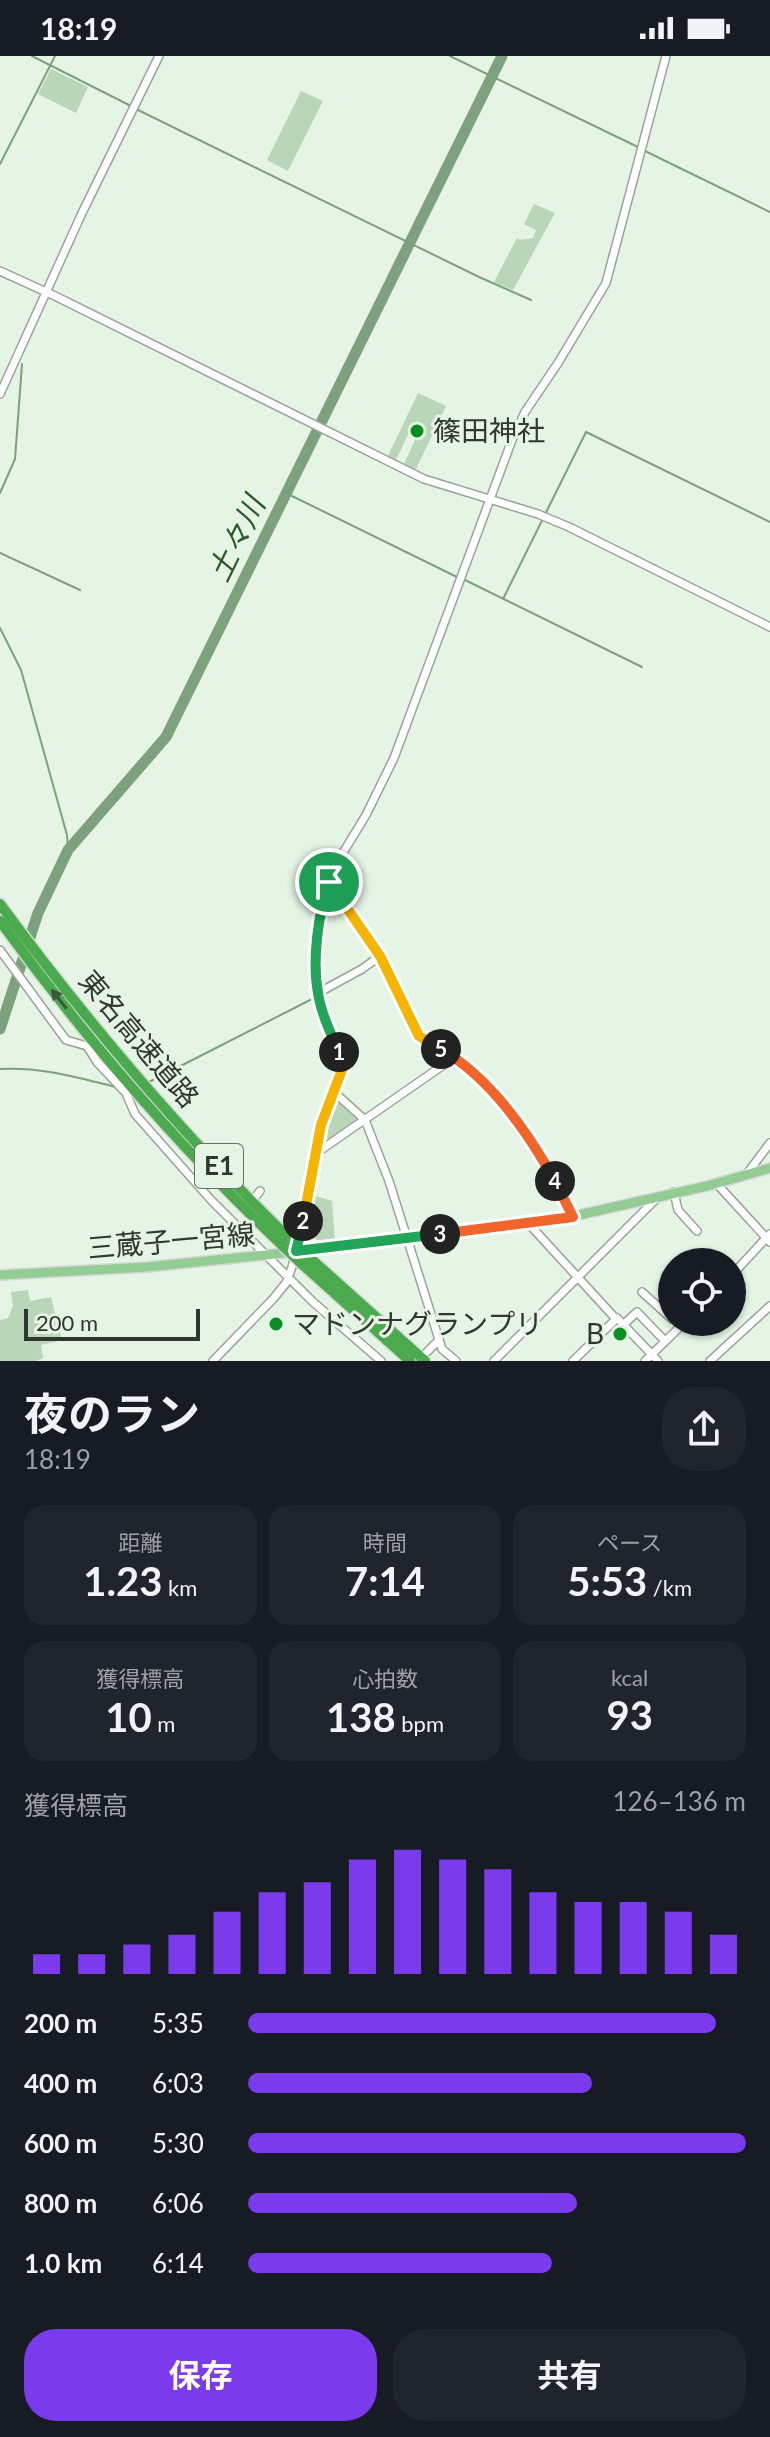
<!DOCTYPE html>
<html lang="ja">
<meta charset="utf-8">
<style>
body{margin:0;font-family:Lato,"Noto Sans JP",sans-serif;background:#20242c;color:#f1f3f6;height:100vh;display:flex;flex-direction:column;font-size:30px;white-space:nowrap}
*{box-sizing:border-box;margin:0}
p{font-size:26px;color:#9ea1a6}
.icon{flex:none;width:44px;height:44px;fill:none;stroke:currentColor;stroke-width:2;stroke-linecap:round;stroke-linejoin:round}
.map{position:relative;height:1305px;overflow:hidden}
.sheet{display:flex;flex-direction:column;background:#171b24;flex:1}
.sheet>*{flex:none}
.buttons{position:absolute;left:658px;top:1192px;display:grid;gap:16px}
.buttons a{display:grid;place-items:center;width:88px;height:88px;border-radius:50%;background:#171b24;box-shadow:0 2px 6px #0004;font-size:40px}
.scale{position:absolute;left:24px;bottom:20px;width:176px;box-sizing:border-box;padding-left:8px;border:4px solid #313630;border-top:0;font-size:22px;line-height:28px;white-space:nowrap;color:#313630;-webkit-text-stroke:6px #e5f4e4;paint-order:stroke}
.pin{position:absolute;display:grid;place-items:center;width:68px;height:68px;color:#fff;margin:-34px;border:4px solid #fff;border-radius:50%;box-shadow:0 2px 8px #0007}
.km{position:absolute;width:40px;height:40px;margin:-20px;border-radius:50%;background:#222;color:#fff;font-size:22px;line-height:40px;text-align:center}
.round{display:grid;place-items:center;flex:none;width:84px;height:84px;border-radius:32px;background:#20242c}
.headline{display:flex;align-items:center;justify-content:space-between;height:136px;padding:0 24px}
h1{font-size:44px;font-weight:700;line-height:60px}
.metrics{display:grid;grid-template-columns:repeat(3,1fr);gap:12px;height:136px;padding:8px 24px}
.metrics div{display:grid;align-content:center;border-radius:20px;background:#20242c;text-align:center}
.metrics b{font-size:40px;font-weight:700}
.metrics small{font-size:22px;font-weight:400}
.metrics p{font-size:22px}
.chart{height:224px;padding:16px 24px}
.chart p{display:flex;justify-content:space-between}
.chart svg{width:100%;height:144px;margin-top:8px;stroke:#7c3aed;stroke-width:6}
.primary-button{display:flex;gap:16px;margin-top:auto;padding:16px 24px}
.primary-button a{flex:1;height:92px;border-radius:32px;background:#7c3aed;color:#fff;font-size:32px;font-weight:700;line-height:92px;text-align:center}
.primary-button a+a{background:#20242c;color:#f1f3f6}
ul{padding:0 24px;list-style:none;font-size:26px}
li{display:grid;grid-template-columns:128px 96px 1fr;align-items:center;height:60px}
li i{height:20px;border-radius:10px;background:#7c3aed}
.status{display:flex;justify-content:space-between;align-items:center;height:56px;padding:0 40px;background:#171b24;direction:ltr}
.status svg{height:22px;fill:currentColor}
.map>svg:first-child{display:block}
</style>
<div class="status"><b>18:19</b><svg viewBox="0 0 49 12"><path d="M0 12V9h3v3zM5 12V6h3v6zM10 12V3h3v9zM15 12V0h3v12zM26 1h20v11H26zM47 4h2v5h-2z"/></svg></div>
<div class="map">
<svg width="770" height="1305" viewBox="0 0 770 1305">
<rect width="100%" height="100%" fill="#e5f4e4"/>
<path fill="#b9d6b8" d="M51,13L88,31L76,57L38,38Z
M301,35L323,45L288,115L267,104Z
M534,148L555,157L513,234L494,226L517,182L520,184L533,182L536,174L524,168Z
M418,337L446,350L416,413L404,408L421,371L413,368L396,404L388,400Z
M334,1042L358,1065L330,1084L322,1077Z
M310,1138L332,1145L335,1187L321,1188L305,1173Z
M28,1234L30,1245L51,1241L62,1284L41,1289L43,1302L36,1305H0V1264L8,1262L13,1250L11,1236Z"/>
<g fill="none" stroke-linecap="round" stroke-linejoin="round">
<path stroke="#7ea17d" stroke-width="2" d="M32,0L131,50
M450,0L640,92
M136,53L479,221L531,244
M645,95L770,156
M0,108L55,0
M0,437L15,403L22,308
M292,440L457,521
M0,497L80,534
M465,524L642,611
M503,543L586,376L770,466
M0,572L21,614L67,779L68,794
M0,1013C43,1011 75,1021 116,1031
M149,1026L314,942"/>
<path stroke="#7ea17d" stroke-width="11" d="M0,973L38,857L68,794L166,681L502,0"/>
<defs>
<path id="minor" d="M0,215L55,240L424,423L538,458L569,471L770,571
M0,338L82,157L159,0
M329,826L354,860L380,900L419,980L465,1009L499,1045L551,1118L573,1161
M0,894L66,984L87,990L97,1006L126,1037L135,1058L211,1144L313,1246L381,1305
M318,937L362,913L380,900
M334,1036L365,1064L389,1125L442,1293L456,1305
M315,1098L455,1001
M746,1119L770,1087
M716,1127L770,1186
M674,1136L678,1154L697,1175
M256,1140L260,1135
M528,1167L616,1263
M732,1219L770,1178
M642,1236L672,1263
M623,1269L637,1256L665,1285
M427,1296L439,1284
M213,1305L273,1243L286,1227L292,1211L301,1181L321,1069L343,1011L318,937L317,888L323,843L338,805L366,759L394,702L512,384L525,356L558,307L606,227L666,0
M494,1305L657,1142
M573,1305L617,1262L658,1305
M645,1305L685,1266
M710,1305L770,1250"/>
<path id="major" d="M0,1219L147,1211L266,1199L561,1163L707,1130L770,1112"/>
<path id="highway" d="M0,848C88,967 185,1082 292,1185
M0,865C84,981 179,1091 283,1190
M310,1202L425,1305
M302,1208L410,1305"/>
</defs>
<use href="#minor" stroke="#96a595" stroke-width="10"/>
<use href="#major" stroke="#d6d7d6" stroke-width="12"/>
<use href="#highway" stroke="#d6d7d6" stroke-width="13"/>
<use href="#minor" stroke="#fff" stroke-width="7"/>
<use href="#major" stroke="#93cc95" stroke-width="9"/>
<use href="#highway" stroke="#4baa4e" stroke-width="10"/>
<defs>
<path id="highway-bridge" d="M292,1185L310,1202
M283,1190L302,1208"/>
</defs>
<use href="#highway-bridge" stroke="#d6d7d6" stroke-width="13" stroke-linecap="butt"/>
<use href="#highway-bridge" stroke="#4baa4e" stroke-width="10"/>
</g>
<defs><path id="oneway-solid" d="M-6-.8H1V-3.2L6.5 0L1 3.2V.8H-6Z" transform="scale(2)"/></defs>
<use fill="#395939" href="#oneway-solid" transform="translate(59 943) rotate(-128)"/>
<g fill="none" stroke-linecap="round" stroke-linejoin="round">
<defs>
<path id="split-1" d="M329,826C318,858 312,904 318,937C321,957 331,978 339,996"/>
<path id="split-2" d="M303,1165L321,1069L343,1011L339,996"/>
<path id="split-3" d="M303,1165L296,1195L440,1178"/>
<path id="split-4" d="M440,1178L573,1161L555,1125"/>
<path id="split-5" d="M441,993C490,1022 528,1076 555,1125"/>
<path id="split-6" d="M329,826L380,900L419,980L441,993"/>
</defs>
<use href="#split-1" stroke="#fff" stroke-width="16"/>
<use href="#split-2" stroke="#fff" stroke-width="16"/>
<use href="#split-3" stroke="#fff" stroke-width="16"/>
<use href="#split-4" stroke="#fff" stroke-width="16"/>
<use href="#split-5" stroke="#fff" stroke-width="16"/>
<use href="#split-6" stroke="#fff" stroke-width="16"/>
<use href="#split-1" stroke="#22a559" stroke-width="10"/>
<use href="#split-2" stroke="#f5b400" stroke-width="10"/>
<use href="#split-3" stroke="#22a559" stroke-width="10"/>
<use href="#split-4" stroke="#f0652b" stroke-width="10"/>
<use href="#split-5" stroke="#f0652b" stroke-width="10"/>
<use href="#split-6" stroke="#f5b400" stroke-width="10"/>
</g>
<g fill="#088f1f" stroke="#e5f4e4" stroke-width="3">
<circle cx="417" cy="375" r="8"/>
<circle cx="276" cy="1268" r="8"/>
<circle cx="620" cy="1278" r="8"/>
</g>
<g text-anchor="middle" stroke-width="6" stroke-linejoin="round" paint-order="stroke">
<rect fill="#e5f4e4" stroke="#676f66" stroke-width="2" x="195" y="1088" width="48" height="44" rx="6"/>
<g font-size="26" font-weight="bold" fill="#313630">
<text x="219" y="1119">E1</text>
</g>
<g font-size="28" fill="#313630" stroke="#e5f4e4" text-anchor="start">
<text x="433" y="385">篠田神社</text>
<text x="292" y="1278">マドンナグランプリ</text>
<text x="604" y="1288" text-anchor="end">B</text>
</g>
<g font-size="28" fill="#313630" stroke="#e5f4e4">
<text transform="translate(139 983) rotate(50)" y="10">東名高速道路</text>
<text transform="translate(171 1185) rotate(-5)" y="10">三蔵子一宮線</text>
</g>
<g font-size="30" font-style="italic" fill="#285a29" stroke="#e5f4e4">
<text transform="translate(237 483) rotate(-64)" y="10">土々川</text>
</g>
</g>
</svg>
<div class="buttons">
<a><svg class="icon" aria-label="locate" viewBox="0 0 24 24"><circle cx="12" cy="12" r="6"/><path d="M12 2v4M12 18v4M2 12h4M18 12h4"/></svg></a>
</div>
<div class="scale">200 m</div>
<div class="pin" style="left:329px;top:826px;background:#1e9e55"><svg class="icon" aria-label="arrive" viewBox="0 0 24 24"><path d="M6 21V4h12l-3 4 3 4H6"/></svg></div>
<b class="km" style="left:339px;top:996px">1</b>
<b class="km" style="left:303px;top:1165px">2</b>
<b class="km" style="left:440px;top:1178px">3</b>
<b class="km" style="left:555px;top:1125px">4</b>
<b class="km" style="left:441px;top:993px">5</b>
</div>
<section class="sheet">
<div class="headline"><div><h1>夜のラン</h1><p>18:19</p></div><a class="round"><svg class="icon" aria-label="share" viewBox="0 0 24 24"><path d="M12 15V3M7 8l5-5 5 5M5 13v7h14v-7"/></svg></a></div>
<div class="metrics">
<div><p>距離</p><b>1.23<small> km</small></b></div>
<div><p>時間</p><b>7:14</b></div>
<div><p>ペース</p><b>5:53<small> /km</small></b></div>
</div>
<div class="metrics">
<div><p>獲得標高</p><b>10<small> m</small></b></div>
<div><p>心拍数</p><b>138<small> bpm</small></b></div>
<div><p>kcal</p><b>93</b></div>
</div>
<div class="chart"><p><span>獲得標高</span>126–136 m</p>
<svg viewBox="0 0 160 44" preserveAspectRatio="none"><path d="M5 44V38M15 44V38M25 44V35M35 44V32M45 44V25M55 44V19M65 44V16M75 44V9M85 44V6M95 44V9M105 44V12M115 44V19M125 44V22M135 44V22M145 44V25M155 44V32"/></svg>
</div>
<ul>
<li><b>200 m</b>5:35<i style="width:94%"></i></li>
<li><b>400 m</b>6:03<i style="width:69%"></i></li>
<li><b>600 m</b>5:30<i style="width:100%"></i></li>
<li><b>800 m</b>6:06<i style="width:66%"></i></li>
<li><b>1.0 km</b>6:14<i style="width:61%"></i></li>
</ul>
<div class="primary-button"><a>保存</a><a>共有</a></div>
</section>
